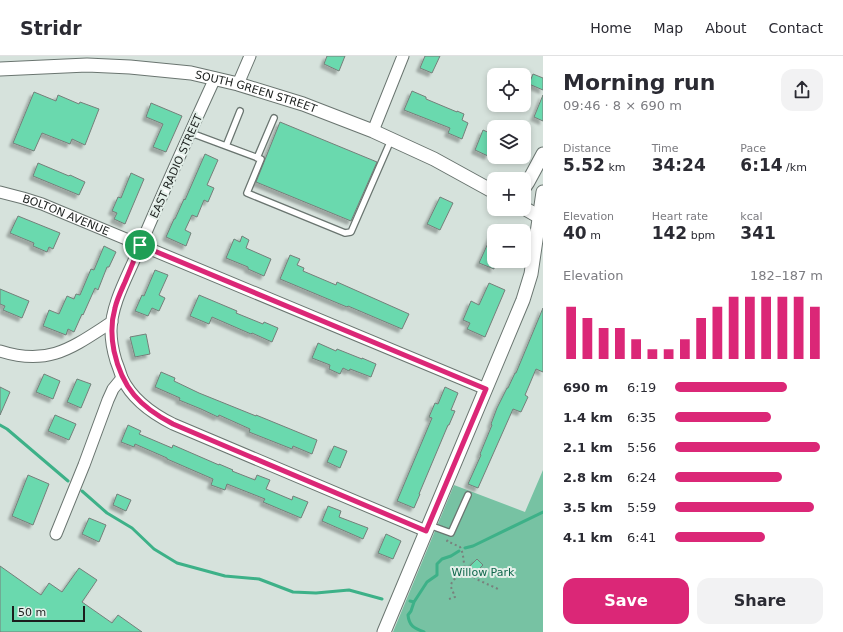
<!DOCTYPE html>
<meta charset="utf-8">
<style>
body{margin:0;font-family:"DejaVu Sans",sans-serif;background:#f2f2f3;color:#2b2b33;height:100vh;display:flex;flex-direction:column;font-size:15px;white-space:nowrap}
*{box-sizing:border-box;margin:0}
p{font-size:13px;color:#7c7c81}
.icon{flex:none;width:22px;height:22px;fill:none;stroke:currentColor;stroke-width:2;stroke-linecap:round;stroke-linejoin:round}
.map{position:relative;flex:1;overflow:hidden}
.side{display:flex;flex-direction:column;background:#fff;width:300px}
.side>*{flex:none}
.controls{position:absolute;left:487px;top:12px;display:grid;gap:8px}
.controls a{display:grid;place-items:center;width:44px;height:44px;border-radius:8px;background:#fff;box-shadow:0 2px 6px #0003;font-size:20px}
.scale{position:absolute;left:12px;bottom:10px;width:73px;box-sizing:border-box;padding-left:4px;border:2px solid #1b1f1d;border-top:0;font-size:11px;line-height:14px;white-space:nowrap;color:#1b1f1d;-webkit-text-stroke:3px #e3efe9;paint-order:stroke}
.pin{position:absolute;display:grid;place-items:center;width:34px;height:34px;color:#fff;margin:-17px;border:2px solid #fff;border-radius:50%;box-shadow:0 1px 4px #0007}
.round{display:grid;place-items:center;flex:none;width:42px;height:42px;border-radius:12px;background:#f2f2f3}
.head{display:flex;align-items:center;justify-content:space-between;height:68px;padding:0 20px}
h1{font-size:22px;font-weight:800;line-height:30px}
.metrics{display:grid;grid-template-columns:repeat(3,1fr);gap:6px;height:68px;padding:4px 20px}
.metrics div{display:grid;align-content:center}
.metrics b{font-size:17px;font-weight:800}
.metrics small{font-size:11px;font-weight:400}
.metrics p{font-size:11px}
.chart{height:112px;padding:8px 20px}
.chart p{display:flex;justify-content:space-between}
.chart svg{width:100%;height:72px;margin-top:4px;stroke:#db2777;stroke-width:6}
.cta{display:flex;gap:8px;margin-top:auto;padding:8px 20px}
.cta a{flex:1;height:46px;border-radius:12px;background:#db2777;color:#fff;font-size:16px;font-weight:800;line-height:46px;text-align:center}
.cta a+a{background:#f2f2f3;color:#2b2b33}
ul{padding:0 20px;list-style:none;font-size:13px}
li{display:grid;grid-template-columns:64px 48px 1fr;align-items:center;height:30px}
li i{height:10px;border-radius:5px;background:#db2777}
header{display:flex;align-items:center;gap:24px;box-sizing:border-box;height:56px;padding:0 20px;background:#fff;border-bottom:1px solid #e1e1e2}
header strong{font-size:19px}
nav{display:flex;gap:22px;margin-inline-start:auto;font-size:14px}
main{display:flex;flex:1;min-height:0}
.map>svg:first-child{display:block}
</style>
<header>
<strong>Stridr</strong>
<nav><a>Home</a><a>Map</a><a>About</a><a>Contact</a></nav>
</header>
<main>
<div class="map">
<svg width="543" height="576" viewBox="0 0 543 576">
<defs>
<filter id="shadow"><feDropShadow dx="-3.5" dy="3.5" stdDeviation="1" flood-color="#0004"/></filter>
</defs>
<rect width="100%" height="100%" fill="#d6e2dc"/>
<path fill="#77c2a3" d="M543,414V576H393L454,429L525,456Z"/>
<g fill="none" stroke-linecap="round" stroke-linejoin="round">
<path stroke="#3db188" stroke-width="3" d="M0,369L7,373L68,425
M82,435L107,457L132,472L154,493L177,507L225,520L259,523L293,536L316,537L349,534L382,543
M465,492L473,490L543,456
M410,545L414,546L427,526L437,519V508L442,503L451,500L459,495
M414,546L411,555L408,559C409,570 414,572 424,576"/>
</g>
<path fill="#6bd9ae" stroke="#757f7a" filter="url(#shadow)" d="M327,0H345L339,15L324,8Z
M425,0H440L432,17L420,12Z
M533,18L543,22V34L529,28Z
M412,35L426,41V43L457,56V55L464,58L462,64L468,67L462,83L448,77L450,72L404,54Z
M34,36L56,45L58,39L79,48L80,46L99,53L85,89L72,83L70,88L42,77L34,95L13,87Z
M543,39V65L534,61Z
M151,47L182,60L166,96L153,91L163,68L146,61Z
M280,66L377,106L351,165L256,126Z
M483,74L494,79V84L488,100L475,94Z
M205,98L218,104L207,129L214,132L208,146L204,144L197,161L192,159L185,174L191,177L186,190L166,181L174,163H175L184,143L185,144Z
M38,107L69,120L70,119L85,126L79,139L33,120Z
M131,117L144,123L125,168L114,163L117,157L112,155L118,141L121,142Z
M440,141L453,147L440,174L427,168Z
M18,160L60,177L53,193L49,191L47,196L33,190L34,187L10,177Z
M494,174V213L479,207Z
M242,180L249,184L246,192L271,203L264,220L248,213V211L226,202L234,183L240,186Z
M104,190L116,196L109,211H107L98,234L95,232L83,259L82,258L74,276L68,273L66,279L43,270L49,254L59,258L67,240L74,243L76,238L80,239L91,213L94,214Z
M290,199L300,203L297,209L304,212L303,215L336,229L337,226L409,258L402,273L348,250L347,251L280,223Z
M155,214L168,219L159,239L165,242L159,255L152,252L148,260L135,255L142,239L144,240Z
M489,227L505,234L485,281L467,273L470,267L463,264L471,245L479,249Z
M0,233L29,245L22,262L3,254L5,250L0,248Z
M199,239L237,255L236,257L263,268L264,266L278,272L272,286L252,277L251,278L212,261L209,268L190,260Z
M543,252V316L536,313L525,339L528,341L521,356L513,353L478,432L468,428L481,399L480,398L492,369L491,368L497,352L507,332H508L515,317H516Z
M146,278L150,298L135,301L130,281Z
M318,287L336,295L337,293L362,303V302L376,308L371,321L350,313L349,315L343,312L340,318L329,313L330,309L312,302Z
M161,316L175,322L174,325L199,337L256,360V359L317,384L312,398L293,390L292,393L249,376L250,373L219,359L218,361L201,353L179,344L180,342L155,331Z
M44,318L60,325L53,343L36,336Z
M77,323L91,328L81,352L67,346Z
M0,331L10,336L0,359Z
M445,331L458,337L451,354L455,355L449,369H448L419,438H420L414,452L397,445L432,362L429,361L435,347L438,348Z
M55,359L76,368L69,384L48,375Z
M128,369L141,375L139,378L172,392L173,389L219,409V408L233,414L232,415L255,424L257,419L270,424L266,433L292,444L293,440L308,446L301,462L263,446L265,443L227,428L225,434L211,429L213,423L167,403V402L135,388L134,391L121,386Z
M334,390L347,395L340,412L327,406Z
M28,419L49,428L33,469L12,460Z
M117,438L131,444L126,455L113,449Z
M328,450L341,455L339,461L368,472L363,483L322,465Z
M89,462L106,469L99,486L82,478Z
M386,478L401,485L393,503L378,497Z
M477,503L483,509L476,516L470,510Z
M0,510L41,539L49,527L62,536L79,512L97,524L82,546L112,567L118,559L142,576H0Z"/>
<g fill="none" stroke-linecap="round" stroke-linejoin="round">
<defs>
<path id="service" d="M191,77L261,103L247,137L345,177L351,176L391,84
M226,90L240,55
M257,102L274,62
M429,469L451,477L468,439"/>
<g id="minor">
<path d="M215,22C188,81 161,140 136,200C126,223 111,250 111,275C111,285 113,295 116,305C118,310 120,316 122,322C132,343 153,358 173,368L426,475"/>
<path d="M238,28L250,0"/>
<path d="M373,75L403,0"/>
<path id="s1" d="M0,136L23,142L42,148L486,333"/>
<path d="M0,295C49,311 73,291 112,266"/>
<path d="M56,478L84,409L108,344L113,333L122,322"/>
</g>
<g id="tertiary">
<path id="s2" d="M0,13L87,9L130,11L191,17L238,28L303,48L373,75L434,103L494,136"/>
<path d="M524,132L528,126L543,98"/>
<path d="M524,152L543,163"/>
<path d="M384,576L523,244L531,218L543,136"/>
</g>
</defs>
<use href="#service" stroke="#6a7570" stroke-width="8"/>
<use href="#minor" stroke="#6a7570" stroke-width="13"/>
<use href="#tertiary" stroke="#6a7570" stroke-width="15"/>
<path stroke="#79817d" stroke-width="2" stroke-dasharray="2 3" stroke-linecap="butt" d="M448,484L447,485L460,491C464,498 463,505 465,512C468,522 491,529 500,534
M449,543L455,541C454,538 452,534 451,531C450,524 461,518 466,515"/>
<use href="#service" stroke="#fff" stroke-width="5.5"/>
<use href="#minor" stroke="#fff" stroke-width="11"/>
<use href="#tertiary" stroke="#fff" stroke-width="13"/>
</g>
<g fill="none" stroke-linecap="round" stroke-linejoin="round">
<defs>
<path id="route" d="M140,189L486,333L426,475L173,368C140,351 122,332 114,295C111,280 111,266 115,252C117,243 121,235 125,226C130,214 135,202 140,189Z"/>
</defs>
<use href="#route" stroke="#fff" stroke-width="8"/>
<use href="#route" stroke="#db2777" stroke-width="5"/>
</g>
<g text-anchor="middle" stroke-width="4" stroke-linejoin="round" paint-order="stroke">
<g font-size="11" fill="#1b1f1d" stroke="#e3efe9">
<text dy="4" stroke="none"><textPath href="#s2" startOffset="259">SOUTH GREEN STREET</textPath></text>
<text transform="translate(176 110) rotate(-66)" y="4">EAST RADIO STREET</text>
<text dy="4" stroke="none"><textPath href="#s1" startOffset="70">BOLTON AVENUE</textPath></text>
</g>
<g font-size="11" fill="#10674c" stroke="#e3efe9">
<text x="483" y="520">Willow Park</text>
</g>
</g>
</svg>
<div class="controls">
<a><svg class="icon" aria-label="locate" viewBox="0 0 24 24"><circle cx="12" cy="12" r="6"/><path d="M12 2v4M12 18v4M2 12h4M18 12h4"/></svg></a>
<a><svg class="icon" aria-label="layers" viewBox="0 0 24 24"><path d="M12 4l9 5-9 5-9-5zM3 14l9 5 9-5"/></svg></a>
<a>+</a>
<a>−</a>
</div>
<div class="scale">50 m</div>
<div class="pin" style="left:140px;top:189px;background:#1e9e55"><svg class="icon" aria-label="arrive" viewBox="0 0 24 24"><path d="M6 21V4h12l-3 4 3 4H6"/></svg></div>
</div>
<section class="side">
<div class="head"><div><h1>Morning run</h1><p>09:46 · 8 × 690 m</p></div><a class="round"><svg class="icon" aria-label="share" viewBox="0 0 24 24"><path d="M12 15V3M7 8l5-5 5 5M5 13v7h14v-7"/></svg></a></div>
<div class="metrics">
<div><p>Distance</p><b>5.52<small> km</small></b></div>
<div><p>Time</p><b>34:24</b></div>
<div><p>Pace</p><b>6:14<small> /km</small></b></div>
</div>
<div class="metrics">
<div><p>Elevation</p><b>40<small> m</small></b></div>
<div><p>Heart rate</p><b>142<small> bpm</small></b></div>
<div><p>kcal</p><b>341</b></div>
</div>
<div class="chart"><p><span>Elevation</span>182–187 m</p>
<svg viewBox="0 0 160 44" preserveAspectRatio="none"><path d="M5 44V12M15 44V19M25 44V25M35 44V25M45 44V32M55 44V38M65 44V38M75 44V32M85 44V19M95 44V12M105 44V6M115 44V6M125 44V6M135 44V6M145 44V6M155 44V12"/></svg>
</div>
<ul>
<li><b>690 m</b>6:19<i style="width:76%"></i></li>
<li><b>1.4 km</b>6:35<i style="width:65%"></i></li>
<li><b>2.1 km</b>5:56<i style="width:98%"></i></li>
<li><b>2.8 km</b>6:24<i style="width:72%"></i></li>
<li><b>3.5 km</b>5:59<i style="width:94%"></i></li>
<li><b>4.1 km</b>6:41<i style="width:61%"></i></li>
</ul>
<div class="cta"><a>Save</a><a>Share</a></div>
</section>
</main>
